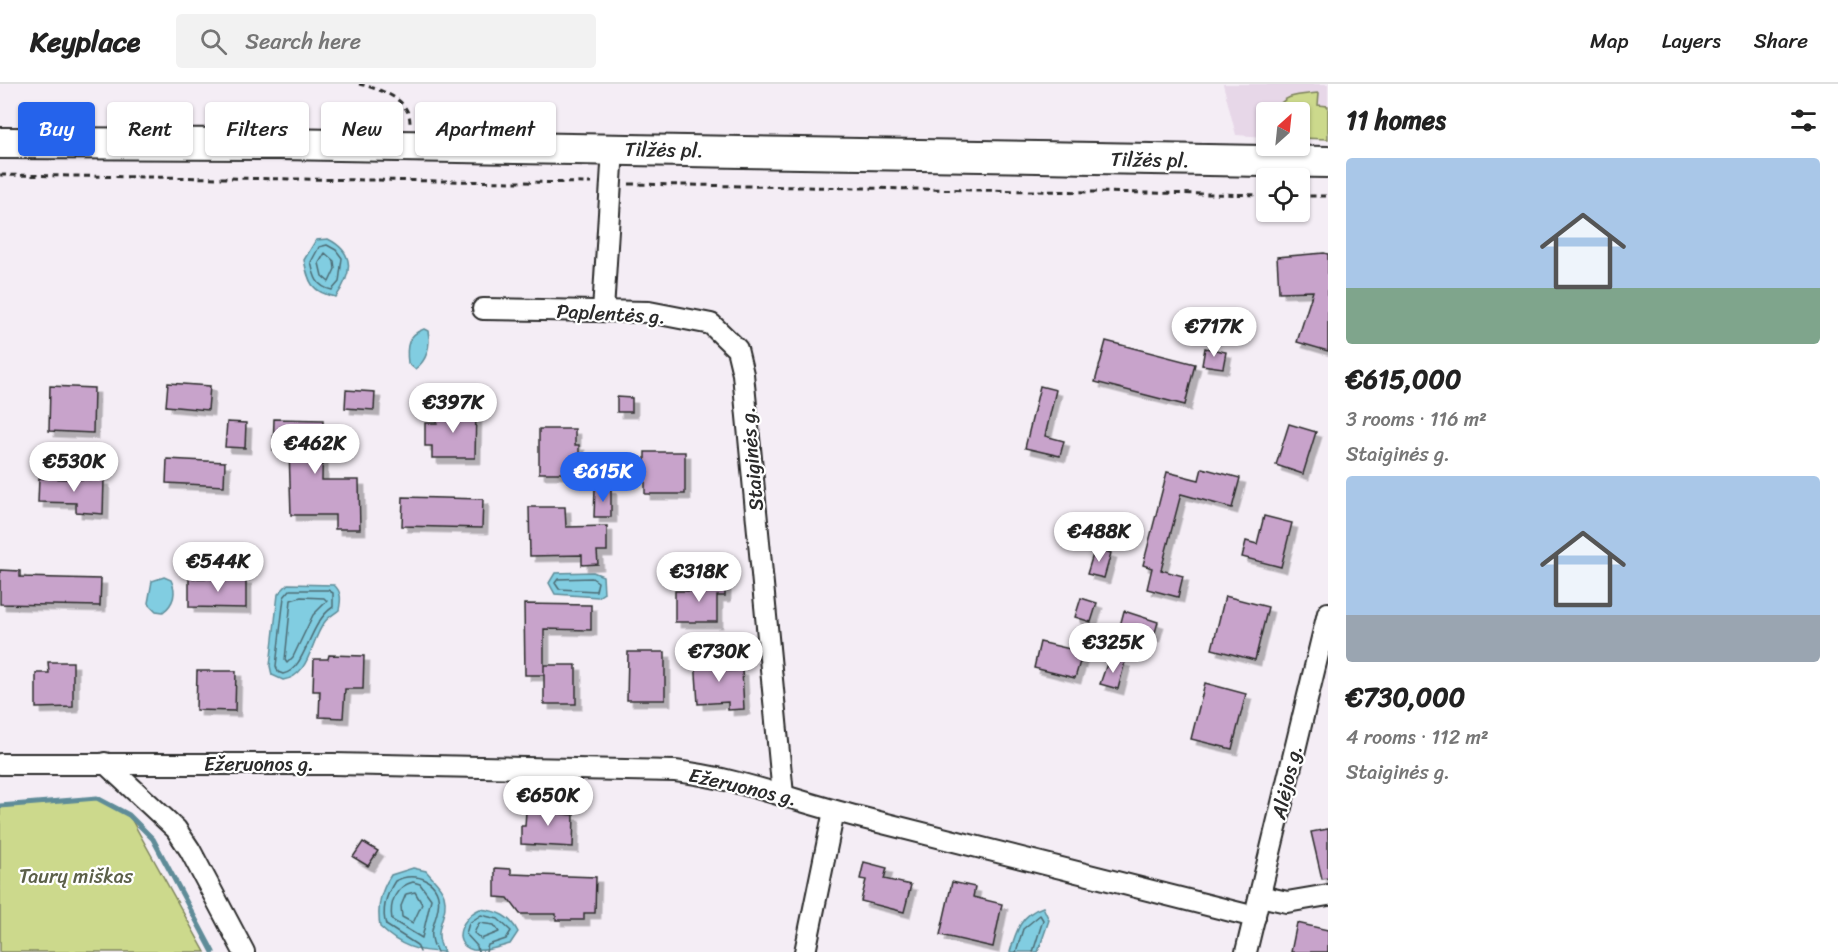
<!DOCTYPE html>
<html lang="en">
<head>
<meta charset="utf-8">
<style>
	:root { --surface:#fff; --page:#f2f2f2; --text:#222; --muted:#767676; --line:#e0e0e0; --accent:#2563eb }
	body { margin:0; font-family:Sriracha,sans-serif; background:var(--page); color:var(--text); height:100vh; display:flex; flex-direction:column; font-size:22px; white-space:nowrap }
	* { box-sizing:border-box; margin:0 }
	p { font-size:20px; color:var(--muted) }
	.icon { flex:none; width:33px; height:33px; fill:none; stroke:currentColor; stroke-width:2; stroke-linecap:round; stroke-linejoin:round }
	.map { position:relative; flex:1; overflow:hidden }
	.sheet { display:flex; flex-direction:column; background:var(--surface); width:510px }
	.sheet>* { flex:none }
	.banner { position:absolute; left:18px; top:18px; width:570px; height:54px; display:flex; gap:12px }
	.needle { width:39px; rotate:27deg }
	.fabs { position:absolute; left:1256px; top:18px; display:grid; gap:12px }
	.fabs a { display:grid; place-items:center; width:54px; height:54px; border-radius:6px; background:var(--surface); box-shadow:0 2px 4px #0004; font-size:30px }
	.price { position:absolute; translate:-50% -51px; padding:0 14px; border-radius:21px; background:#fff; color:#222; font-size:20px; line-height:39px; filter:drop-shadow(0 2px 3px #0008) }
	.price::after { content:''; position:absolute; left:50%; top:36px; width:18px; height:14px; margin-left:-9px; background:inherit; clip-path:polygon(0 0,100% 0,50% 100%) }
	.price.active { background:var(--accent); color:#fff }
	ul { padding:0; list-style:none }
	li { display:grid; align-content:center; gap:12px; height:318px; padding:0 18px }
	li span { display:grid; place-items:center; height:186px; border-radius:6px; color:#555 }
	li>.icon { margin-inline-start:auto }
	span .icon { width:108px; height:108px; fill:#fffc; stroke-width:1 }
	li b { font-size:26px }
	h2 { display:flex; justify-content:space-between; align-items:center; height:72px; padding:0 18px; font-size:26px }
	.chip { padding:0 21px; border-radius:6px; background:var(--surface); box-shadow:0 2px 4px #0004; font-size:21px; line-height:54px }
	.chip.active { background:var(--accent); color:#fff }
	header { display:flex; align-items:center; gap:36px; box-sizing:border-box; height:84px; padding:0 30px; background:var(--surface); border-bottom:2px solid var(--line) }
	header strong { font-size:28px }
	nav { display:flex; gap:33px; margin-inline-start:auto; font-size:21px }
	.search { width:420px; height:54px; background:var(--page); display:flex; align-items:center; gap:15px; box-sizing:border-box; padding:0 21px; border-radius:6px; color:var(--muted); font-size:22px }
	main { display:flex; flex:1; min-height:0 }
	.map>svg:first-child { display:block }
	.built { fill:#e7d7e8 }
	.green { fill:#ccd98c; stroke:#7c825c; stroke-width:1.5 }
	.water { fill:#81cde1; stroke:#5f8c98; stroke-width:1.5 }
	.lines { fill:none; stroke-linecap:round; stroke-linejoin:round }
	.shore { stroke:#4d6c74; stroke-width:1.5 }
	.stream { stroke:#5f8c98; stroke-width:5 }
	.building { fill:#c8a3cb; stroke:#2b2b2b; stroke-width:1.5; filter:url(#shadow) }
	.minor-casing { stroke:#2b2b2b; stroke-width:24 }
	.highway-casing { stroke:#2b2b2b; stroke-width:34 }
	.path { stroke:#2b2b2b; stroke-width:3; stroke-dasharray:6 4.5; stroke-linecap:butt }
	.minor { stroke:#fff; stroke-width:20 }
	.highway { stroke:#fff; stroke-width:30 }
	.labels { text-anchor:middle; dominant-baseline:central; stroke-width:4.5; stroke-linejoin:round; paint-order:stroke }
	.street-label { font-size:20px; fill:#2b2b2b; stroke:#fff }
	.park-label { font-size:20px; fill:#5b5f48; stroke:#fff }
</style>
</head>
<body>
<header>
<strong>Keyplace</strong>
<div class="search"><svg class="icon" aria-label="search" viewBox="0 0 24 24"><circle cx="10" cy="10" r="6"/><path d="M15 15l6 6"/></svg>Search here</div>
<nav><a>Map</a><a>Layers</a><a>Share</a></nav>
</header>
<main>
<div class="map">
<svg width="1328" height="868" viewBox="0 0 1328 868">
	<defs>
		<filter id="shadow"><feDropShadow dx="5.5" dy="5.5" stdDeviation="0" flood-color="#0004"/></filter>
	</defs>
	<rect width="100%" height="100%" fill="#f4edf5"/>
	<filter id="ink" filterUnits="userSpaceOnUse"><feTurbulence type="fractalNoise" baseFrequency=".0167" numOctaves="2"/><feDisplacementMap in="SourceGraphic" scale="12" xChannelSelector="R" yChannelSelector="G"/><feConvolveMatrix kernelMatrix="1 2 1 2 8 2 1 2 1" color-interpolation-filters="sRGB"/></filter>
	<g filter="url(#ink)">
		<!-- built -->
		<polygon class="built" points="1223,0 1328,0 1328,22 1318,22 1319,10 1277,22 1275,28 1266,28 1266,53 1236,51"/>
		<!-- green -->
		<g class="green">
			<path d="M1319,9L1318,21L1328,22V55L1299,54V28H1275C1283,9 1301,11 1319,9Z"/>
			<polygon points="97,714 129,731 205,868 0,868 0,722"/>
		</g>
		<!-- water -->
		<g class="water">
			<path d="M328,155C356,169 352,190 336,213C311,208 309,199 304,176L316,156Z"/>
			<path d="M424,245L428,247C431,261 427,277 415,285L408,279C406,263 407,251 424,245Z"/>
			<polygon points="593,488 603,492 604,509 598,513 555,510 549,499 555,489"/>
			<path d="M164,493L171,496C177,508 174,520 163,528L156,527L148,519L152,497Z"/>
			<path d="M288,500L334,501C342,508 341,516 339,526C333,531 328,533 324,539C310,558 310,592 283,596L272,591L270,582L278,510Z"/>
			<path d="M413,784L426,787C432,794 442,803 444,811C450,833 430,843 444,868C417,868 400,862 380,843C377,823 380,808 391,791Z"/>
			<path d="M1043,823L1049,836L1038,868H1010C1016,847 1021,830 1043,823Z"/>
			<path d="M480,825C498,827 510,832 518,848L510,860C499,863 485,868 473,866C448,859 464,831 480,825Z"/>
		</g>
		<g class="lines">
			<!-- shore -->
			<g class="shore">
				<path d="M327,161L336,166L342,174L339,198L332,206C316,203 314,192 311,178L319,163Z"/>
				<polygon points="325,169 334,177 335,185 329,198 322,192 319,179"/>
				<polygon points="592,494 598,498 596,507 559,505 555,499 558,495"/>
				<path d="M290,506H328L333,509V523C308,539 306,586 283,590L278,588L276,582L284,513Z"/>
				<polygon points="301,513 324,514 327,517 313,531 293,573 287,579 285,576 291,516"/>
				<path d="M413,798L420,800L431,815L422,854L392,836C389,818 396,802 413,798Z"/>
				<polygon points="415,808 422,820 413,839 402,833 401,822 406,810"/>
				<polygon points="479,839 494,841 499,848 481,855 474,849"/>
				<path d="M420,868L417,861L386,841C381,825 386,811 395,797C416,786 443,797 438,824C435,843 426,846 437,868"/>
				<polyline points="478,868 477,862 466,850 469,839 481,831 498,835 511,847 506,855 488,861 486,868"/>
				<polyline points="1016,868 1023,845 1040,831 1043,836 1033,868"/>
			</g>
			<!-- stream -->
			<polyline class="stream" points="0,722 97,714 129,731 153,755 213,868"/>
		</g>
		<!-- building -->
		<g class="building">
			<polygon points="1324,169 1328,170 1328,267 1297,258 1313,207 1279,208 1277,173"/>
			<polygon points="1106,257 1195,280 1185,321 1095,298"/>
			<polygon points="1205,264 1226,268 1223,284 1202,281"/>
			<polygon points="168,299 210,302 208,326 166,322"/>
			<polygon points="50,302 94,304 93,349 49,347"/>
			<polygon points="1040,302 1056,306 1045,352 1064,357 1060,372 1025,364"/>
			<polygon points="346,306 375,308 374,326 345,324"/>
			<polygon points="617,313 632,314 632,328 617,328"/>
			<polygon points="437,325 476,325 475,374 432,374 432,362 425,362 425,339 437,339"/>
			<polygon points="274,335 323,336 322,396 359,396 360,445 335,445 335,431 291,431 289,366 273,366"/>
			<polygon points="227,338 246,339 245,364 225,363"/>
			<polygon points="1289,340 1316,348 1303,390 1276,381"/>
			<polygon points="539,345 575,345 575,361 579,361 579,389 539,389"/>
			<rect x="645" y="368" width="40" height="42"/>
			<polygon points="167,375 225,378 224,402 166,399"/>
			<polygon points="1202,384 1240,394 1232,424 1181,410 1161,486 1183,492 1178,513 1147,505 1152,484 1143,481 1167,388 1199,396"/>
			<polygon points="39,394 104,396 103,430 76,428 76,419 38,418"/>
			<polygon points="595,404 611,404 611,433 594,433"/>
			<polygon points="403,413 483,415 482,444 402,442"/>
			<polygon points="529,423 565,423 566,443 607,442 607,467 597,467 598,480 582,481 582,471 530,472"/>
			<polygon points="1264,432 1292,439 1281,483 1242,473 1246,457 1257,460"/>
			<polygon points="1095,464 1111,469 1104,494 1087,490"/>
			<polygon points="0,486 20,487 20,493 101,495 100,522 0,520"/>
			<polygon points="189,494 246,495 246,524 189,523"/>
			<polygon points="700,496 725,497 725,512 717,512 717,538 675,538 675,507 700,507"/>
			<polygon points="1225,512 1268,523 1255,576 1212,565"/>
			<polygon points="1081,514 1097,519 1091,538 1075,533"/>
			<polygon points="524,520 591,521 591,546 544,545 544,589 544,581 576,581 576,620 544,620 544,591 525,591"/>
			<polygon points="1124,527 1158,538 1154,552 1120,542"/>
			<polygon points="1040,558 1083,568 1075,594 1034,584"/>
			<polygon points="628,568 665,568 665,616 627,616"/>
			<polygon points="329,571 364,572 363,605 345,605 343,634 319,633 320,607 313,607 314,575 328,575"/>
			<polygon points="728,572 729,587 742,586 744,625 728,626 728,618 698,620 695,574"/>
			<polygon points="1109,574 1125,578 1118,605 1100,600"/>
			<polygon points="48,578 73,578 73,623 36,624 36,589 49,589"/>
			<polygon points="197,587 236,587 235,627 196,626"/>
			<polygon points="1205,599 1246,610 1232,665 1191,655"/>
			<polygon points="532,720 561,722 561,730 574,731 573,763 521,760 521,742 525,742 526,727 532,727"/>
			<polygon points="1328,745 1328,794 1322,795 1311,748"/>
			<polygon points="363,758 378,767 368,782 353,773"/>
			<polygon points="864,778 887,784 884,795 911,801 904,828 861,817 866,796 860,795"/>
			<polygon points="495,784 511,785 511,790 596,793 595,829 584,829 584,836 556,836 556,830 520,830 508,814 495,813"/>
			<polygon points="952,798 975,803 973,813 1002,820 993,863 940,851"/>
			<polygon points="1297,839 1328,846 1328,868 1291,868"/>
		</g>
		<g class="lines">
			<defs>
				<g id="minor">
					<polyline points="483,225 649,228 711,240 737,265 743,290 783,711"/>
					<polyline points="603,227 613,65"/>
					<polyline points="105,679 176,745 190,766 244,868"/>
					<path d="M0,680H333L675,687C739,694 797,718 859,733C991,766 1123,799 1255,833"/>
					<polyline points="1260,812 1287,818 1328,811"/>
					<polyline points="805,868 834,727"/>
					<polyline points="1246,868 1328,529"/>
				</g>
				<polyline id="highway" points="0,59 279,60 1328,78"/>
			</defs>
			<!-- minor casing -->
			<use href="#minor" class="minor-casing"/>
			<!-- highway casing -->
			<use href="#highway" class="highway-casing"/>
			<!-- path -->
			<g class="path">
				<path d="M359,0C379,5 410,14 410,39"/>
				<polyline points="0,91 592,99"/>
				<polyline points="629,100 1266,111"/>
				<polyline points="1299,112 1328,112"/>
			</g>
			<!-- minor -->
			<use href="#minor" class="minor"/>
			<!-- highway -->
			<use href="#highway" class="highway"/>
		</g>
	</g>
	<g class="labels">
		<!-- street labels -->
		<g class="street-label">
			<text transform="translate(664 66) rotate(1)">Tilžės pl.</text>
			<text transform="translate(1150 76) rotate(1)">Tilžės pl.</text>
			<text transform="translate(611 230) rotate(3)">Paplentės g.</text>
			<text transform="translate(752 375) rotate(-95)">Staiginės g.</text>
			<text x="259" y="680">Ežeruonos g.</text>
			<text transform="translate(1287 698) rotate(-77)">Alėjos g.</text>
			<text transform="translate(743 703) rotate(13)">Ežeruonos g.</text>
		</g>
		<!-- park labels -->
		<g class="park-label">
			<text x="76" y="792">Taurų miškas</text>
		</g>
	</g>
</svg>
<div class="fabs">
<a><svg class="needle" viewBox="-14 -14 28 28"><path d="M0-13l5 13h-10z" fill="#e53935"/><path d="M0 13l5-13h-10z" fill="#767676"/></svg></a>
<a><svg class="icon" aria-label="locate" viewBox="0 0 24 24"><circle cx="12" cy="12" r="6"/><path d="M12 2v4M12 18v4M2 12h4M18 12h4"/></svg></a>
</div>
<b class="price" style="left:1214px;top:274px">€717K</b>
<b class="price" style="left:453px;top:350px">€397K</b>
<b class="price" style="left:315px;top:391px">€462K</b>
<b class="price" style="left:74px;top:409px">€530K</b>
<b class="price active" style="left:603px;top:419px">€615K</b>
<b class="price" style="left:1099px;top:479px">€488K</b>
<b class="price" style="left:218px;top:509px">€544K</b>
<b class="price" style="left:699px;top:519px">€318K</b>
<b class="price" style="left:1113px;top:590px">€325K</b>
<b class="price" style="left:719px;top:599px">€730K</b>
<b class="price" style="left:548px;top:743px">€650K</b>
<div class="banner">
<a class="chip active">Buy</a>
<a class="chip">Rent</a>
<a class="chip">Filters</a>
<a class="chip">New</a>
<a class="chip">Apartment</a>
</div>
</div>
<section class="sheet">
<h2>11 homes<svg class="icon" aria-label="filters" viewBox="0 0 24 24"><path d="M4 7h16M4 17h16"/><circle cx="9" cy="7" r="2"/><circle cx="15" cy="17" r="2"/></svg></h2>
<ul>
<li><span style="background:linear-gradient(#a9c7e8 70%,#7fa58c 0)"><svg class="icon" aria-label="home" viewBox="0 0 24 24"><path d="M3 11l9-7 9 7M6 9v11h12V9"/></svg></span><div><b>€615,000</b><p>3 rooms · 116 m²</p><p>Staiginės g.</p></div></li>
<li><span style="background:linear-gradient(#a9c7e8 75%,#9aa5b1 0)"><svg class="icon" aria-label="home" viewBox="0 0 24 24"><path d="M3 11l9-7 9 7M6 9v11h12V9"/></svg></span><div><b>€730,000</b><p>4 rooms · 112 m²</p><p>Staiginės g.</p></div></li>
</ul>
</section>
</main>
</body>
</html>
